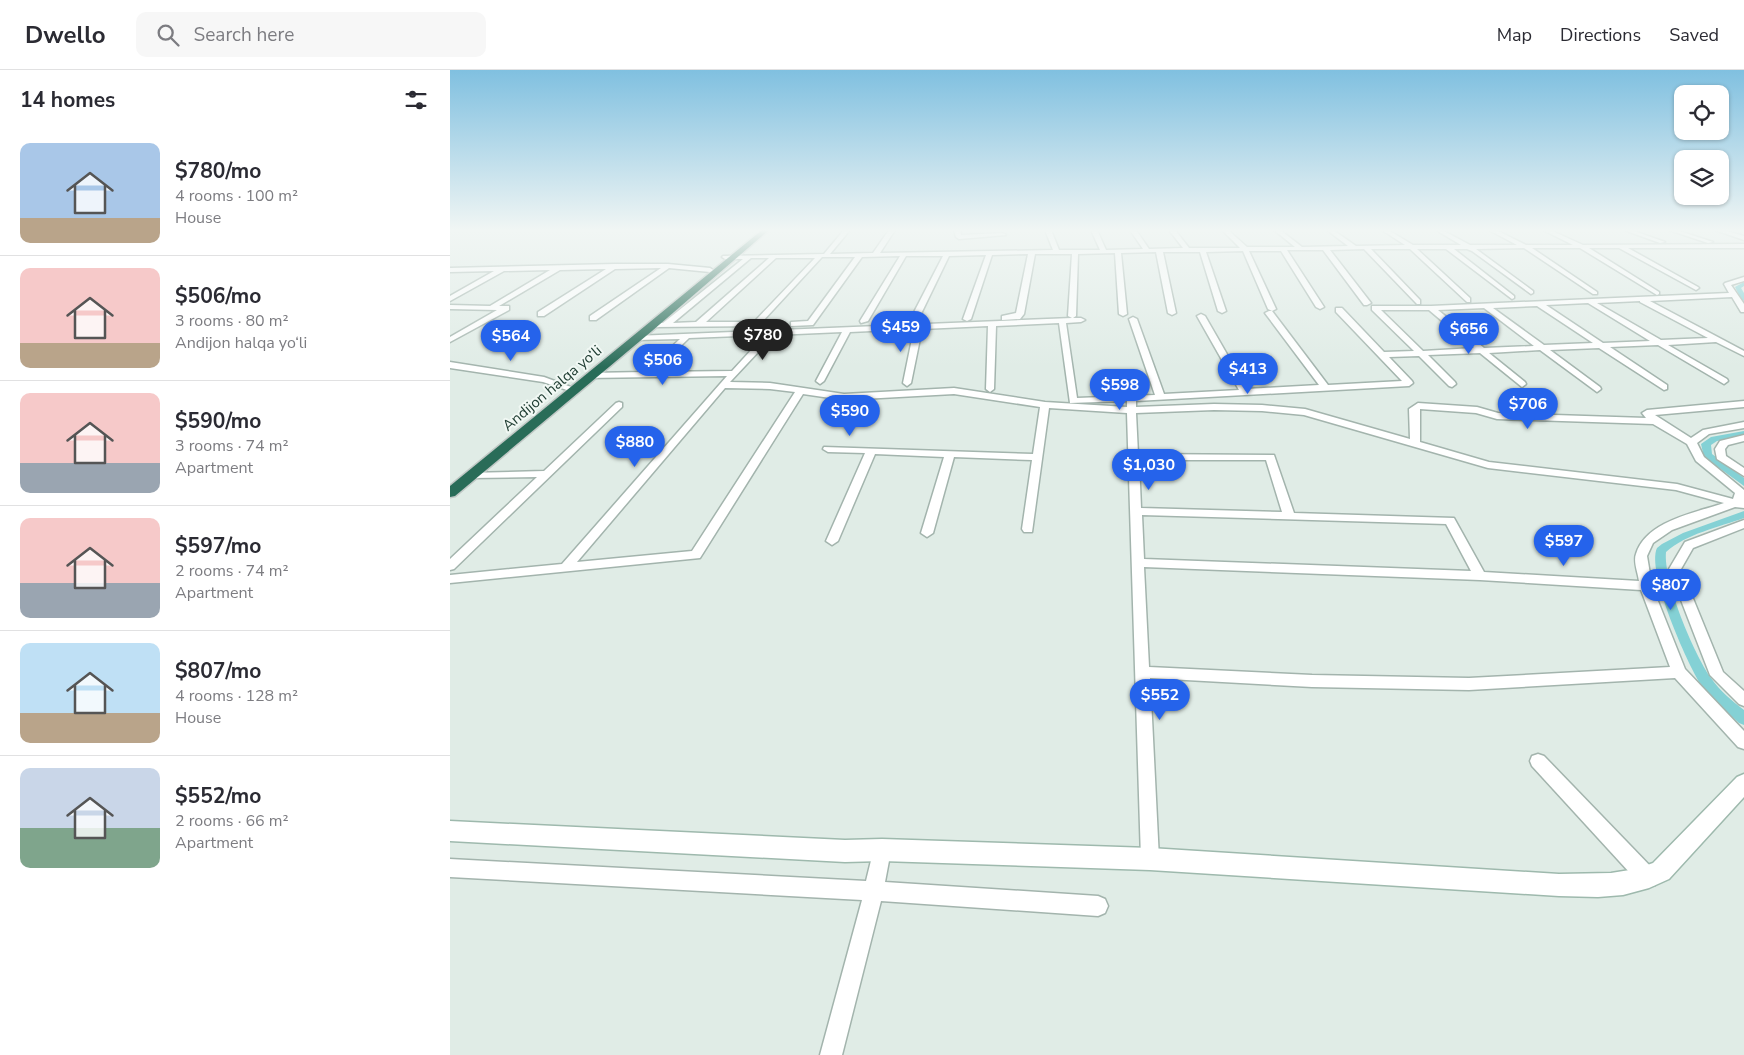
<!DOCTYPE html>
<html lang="en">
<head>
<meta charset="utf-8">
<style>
	:root { --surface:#fff; --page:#f7f7f7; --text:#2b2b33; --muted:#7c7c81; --line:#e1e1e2; --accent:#2563eb }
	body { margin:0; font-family:"Nunito Sans",sans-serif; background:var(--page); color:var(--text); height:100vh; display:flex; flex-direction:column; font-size:19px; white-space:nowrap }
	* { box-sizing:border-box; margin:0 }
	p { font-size:16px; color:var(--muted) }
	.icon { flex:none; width:28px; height:28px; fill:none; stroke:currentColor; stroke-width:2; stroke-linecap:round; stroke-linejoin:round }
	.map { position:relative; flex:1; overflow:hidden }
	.side { display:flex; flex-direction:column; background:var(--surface); width:450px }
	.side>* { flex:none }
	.tools { position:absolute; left:1224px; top:15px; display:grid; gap:10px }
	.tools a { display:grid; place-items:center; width:55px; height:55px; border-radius:10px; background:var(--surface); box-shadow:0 1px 4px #0004; font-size:25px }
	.price { position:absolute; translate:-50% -42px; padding:0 11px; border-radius:18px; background:var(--accent); color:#fff; font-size:16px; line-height:32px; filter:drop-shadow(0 1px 2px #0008) }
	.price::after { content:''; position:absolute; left:50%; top:30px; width:15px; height:11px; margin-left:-8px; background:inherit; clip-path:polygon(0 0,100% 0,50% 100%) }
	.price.selected { background:#222; color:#fff }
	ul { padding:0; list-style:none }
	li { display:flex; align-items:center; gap:15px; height:125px; padding:0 20px }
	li+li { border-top:1px solid var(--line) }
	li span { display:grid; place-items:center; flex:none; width:140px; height:100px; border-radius:10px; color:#555 }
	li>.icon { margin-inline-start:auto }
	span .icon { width:60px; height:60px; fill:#fffc; stroke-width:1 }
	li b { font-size:21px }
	h2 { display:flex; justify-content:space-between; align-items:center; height:60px; padding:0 20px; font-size:21px }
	header { display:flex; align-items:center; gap:30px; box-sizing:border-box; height:70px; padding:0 25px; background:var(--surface); border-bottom:1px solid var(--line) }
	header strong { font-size:24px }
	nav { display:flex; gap:28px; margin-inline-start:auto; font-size:18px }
	.search { width:350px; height:45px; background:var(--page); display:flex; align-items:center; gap:12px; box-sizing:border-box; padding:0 18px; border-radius:10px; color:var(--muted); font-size:19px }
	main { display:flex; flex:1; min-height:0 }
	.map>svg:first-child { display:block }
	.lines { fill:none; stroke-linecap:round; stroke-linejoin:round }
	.canal { fill:#84d1d5; fill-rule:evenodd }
	.street-casing { stroke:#a3b4ad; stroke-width:3 }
	.secondary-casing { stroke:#9eb9ad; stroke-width:3 }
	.highway-casing { stroke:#c1c9c6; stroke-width:3 }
	.street { fill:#fff; fill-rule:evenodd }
	.secondary { fill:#fff; fill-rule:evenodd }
	.highway { fill:#296c58; fill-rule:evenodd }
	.labels { text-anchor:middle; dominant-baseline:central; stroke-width:4; stroke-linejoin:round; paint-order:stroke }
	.far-street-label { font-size:15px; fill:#203e33; stroke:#f1f8f4 }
</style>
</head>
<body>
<header>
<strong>Dwello</strong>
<div class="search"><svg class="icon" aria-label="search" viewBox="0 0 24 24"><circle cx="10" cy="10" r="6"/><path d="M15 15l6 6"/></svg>Search here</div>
<nav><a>Map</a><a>Directions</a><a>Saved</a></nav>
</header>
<main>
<section class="side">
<h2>14 homes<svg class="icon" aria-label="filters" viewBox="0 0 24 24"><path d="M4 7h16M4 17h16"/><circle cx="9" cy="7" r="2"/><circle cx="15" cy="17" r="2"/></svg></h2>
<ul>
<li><span style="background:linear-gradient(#a9c7e8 75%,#b9a48a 0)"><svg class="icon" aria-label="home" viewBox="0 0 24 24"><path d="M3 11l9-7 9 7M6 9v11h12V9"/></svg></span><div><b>$780/mo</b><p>4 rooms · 100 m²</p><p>House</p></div></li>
<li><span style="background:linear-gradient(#f6c9c9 75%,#b9a48a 0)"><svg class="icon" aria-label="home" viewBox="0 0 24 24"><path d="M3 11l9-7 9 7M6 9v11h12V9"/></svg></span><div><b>$506/mo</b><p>3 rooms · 80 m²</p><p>Andijon halqa yo‘li</p></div></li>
<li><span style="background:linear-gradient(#f6c9c9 70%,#9aa5b1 0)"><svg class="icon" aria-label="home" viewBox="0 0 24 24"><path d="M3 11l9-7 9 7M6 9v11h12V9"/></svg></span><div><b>$590/mo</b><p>3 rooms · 74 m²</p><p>Apartment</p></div></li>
<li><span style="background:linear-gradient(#f6c9c9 65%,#9aa5b1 0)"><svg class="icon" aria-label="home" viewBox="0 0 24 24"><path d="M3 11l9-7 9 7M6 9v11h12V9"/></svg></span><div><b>$597/mo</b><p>2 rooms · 74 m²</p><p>Apartment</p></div></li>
<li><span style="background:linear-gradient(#bfe0f5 70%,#b9a48a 0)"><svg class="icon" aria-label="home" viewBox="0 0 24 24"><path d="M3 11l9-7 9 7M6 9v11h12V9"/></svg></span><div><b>$807/mo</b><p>4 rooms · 128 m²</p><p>House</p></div></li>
<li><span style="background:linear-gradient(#c9d6e8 60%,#7fa58c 0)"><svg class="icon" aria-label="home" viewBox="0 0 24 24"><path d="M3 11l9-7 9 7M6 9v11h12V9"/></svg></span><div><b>$552/mo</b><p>2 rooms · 66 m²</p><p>Apartment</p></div></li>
</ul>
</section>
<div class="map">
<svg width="1294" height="985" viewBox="0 0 1294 985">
	<rect width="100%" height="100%" fill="#e0ece6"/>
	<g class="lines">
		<!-- canal -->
		<g class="canal">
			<polygon points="1294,212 1294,216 1291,218 1294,223 1294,231 1291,229 1285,217"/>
			<polygon points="1294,361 1294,367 1267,371 1261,375 1262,384 1294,408 1294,416 1254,387 1251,374 1261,367"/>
			<path d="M1294,441V448C1269,457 1236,464 1216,482C1213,511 1244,584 1261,608C1270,621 1282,631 1294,640V655L1289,653C1276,641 1261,630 1251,615C1237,593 1196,501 1207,478L1212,474L1233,463Z"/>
		</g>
		<defs>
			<g id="street">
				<path d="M394,160H400L380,184L423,183L439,160H445L430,183L603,180L595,160H601L609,180H650L641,160H647L656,180L693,179L680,160H686L699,179L733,178L719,160H725L739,178H790L772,160H778L797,177H845L824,160H830L852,177L898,176L877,160H883L906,176L955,175L932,160H938L963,175H1011L986,160H992L1020,175H1067L1039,160H1046L1076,175H1123L1093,160H1100L1133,175L1294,174V178H1178L1248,217L1249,218L1246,220L1169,178H1139L1209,222V224L1207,225L1130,178H1082L1147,222V224H1143L1074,178L1026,179L1083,221V223L1081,224L1022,181L1017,179H1004L1064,226V228L1062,229L996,179H967L1020,228V232H1017L960,179H921L970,230V234H967L914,179L880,180L921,233L917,235H914L873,180H837L874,237L870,239L866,237L831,181H799L826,239L822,241L818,239L793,181L756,182L776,241L772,243L768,241L750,182H713L726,243L722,245L718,243L706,182L671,183L677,244L673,246L669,244L665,183L628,184L626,246L623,248H631L635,250L631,252L616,253L627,328L705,325L679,249L683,247L687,249L714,324L789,320L747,246L751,244L755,246L797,319L869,315L815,243L819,241H822L878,315L952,311L886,242V238H892L934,282L964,281L922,240V236H981L1279,223L1274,214L1275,213L1294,207V211L1281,215L1294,234V242H1291L1282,227L1200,231L1294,281V286L1266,272L1218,275L1277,309L1278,311L1274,314L1208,275L1160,277L1217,315V319L1214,320L1149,278L1100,280L1150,317L1151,319L1147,322L1090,280L1039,283L1075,312L1076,314L1072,317L1030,283L978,285L1005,312L1006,314L1002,317L999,316L969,286L939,287L962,311L963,313L959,316L686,331V337L764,334L812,335L855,339L960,369L959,339L968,333L1027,337L1048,343L1196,348L1192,343L1197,340L1294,331V337L1205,345L1241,368L1253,360L1294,352V358L1259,364L1247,373L1254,387L1294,420V438L1285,437L1222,460L1203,473L1197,486L1202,516L1235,599L1294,661V679L1288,677L1225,608L1019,620L862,617L700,608L709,789L707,795L700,798L693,795L691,789L677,343L599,338L582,462H574L572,459L582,390L504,387L483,463L477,467L471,463L494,387L425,384L388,471L382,475L376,471L415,383L378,382L373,379L374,377L583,384L590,337L504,324L394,330L353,324L250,488L0,513V505L112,494L277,306L137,308V304L140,303L194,302L230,269L187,270H184V266L622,248L618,246L622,184H585L574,244L570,249L552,250V246L566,243L578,184L542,185L521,249L517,251L513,249L536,185L499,186L468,250L464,252L460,250L493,186H456L418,251L411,253L410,251L450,186L412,187L363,255L341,256V252L358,251L405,187H372L312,252H322V256L204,257L200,255L204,253H213L293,189H275L272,187L273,186L374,184ZM301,188H319L246,252L223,253ZM326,188H365L304,252H256ZM1190,231V232L1258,268L1211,270L1147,233ZM1138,233L1200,271L1153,273L1096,235ZM1087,236L1143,273L1094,275L1043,238ZM1034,238L1084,276L1034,278L988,240ZM931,240H979L1024,278L973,281ZM609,253L620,333L677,331V337L595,332L504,318L394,324L320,313L280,312L324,265L392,262L366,311L370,314L374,311L400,262L464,259L453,313L457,316L461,313L472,259L538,256L536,319L540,322L544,319L546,256ZM315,265L282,301L204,302L239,268ZM275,318L320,319L345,322L242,481L127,492ZM970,339L1026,343L1047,349L1203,354L1237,374L1246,391L1285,423L1283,429L1227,414L1039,392L970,372ZM764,340L812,341L854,345L1038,398L1226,420L1274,433C1245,443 1196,451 1186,484C1183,491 1188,503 1189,511L1034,502L1004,448L844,443L824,385L688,384L686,343ZM689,390H816L832,442L691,438ZM692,445L996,454L1021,501L694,489ZM694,497L1030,510L1191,520L1220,597L1019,608L862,605L699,597Z"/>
				<polygon points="504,160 510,160 511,165 553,163 556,165 509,169 506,167"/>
				<polygon points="1174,160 1181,160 1215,172 1210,173"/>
				<polygon points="1219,160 1226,160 1263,172 1258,173"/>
				<polygon points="1265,160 1273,160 1294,166 1294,170"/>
				<polygon points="165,194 218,194 260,198 263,200 260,202 219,198 146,250 140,250 140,246 211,198 165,199 94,246 88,246 88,242 156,199 110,200 49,236 59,236 59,240 0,272 0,267 47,240 0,239 0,235 40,236 100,200 54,201 0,231 0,226 44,201 0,202 0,198"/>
				<polygon points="0,292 94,307 121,317 117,320 93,312 0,298"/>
				<polygon points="169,332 172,333 172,337 4,499 0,500 0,489 87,407 22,408 18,407 17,405 18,403 94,401 166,333"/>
				<polygon points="1294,365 1294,371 1278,375 1275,379 1276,386 1294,398 1294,406 1267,389 1265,379 1270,371"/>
				<polygon points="1294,450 1294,458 1243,478 1231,499 1273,602 1294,621 1294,636 1289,634 1260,605 1219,499 1235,472"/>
				<polygon points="1088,684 1094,686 1205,801 1207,808 1205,815 1198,817 1191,815 1082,696 1080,691 1082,686"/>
				<polygon points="432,771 439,774 441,780 435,812 648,826 655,829 658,836 655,843 648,846 431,831 392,985 370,985 412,830 0,807 0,789 416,811 425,774"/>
			</g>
			<polygon id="secondary" points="1294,704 1294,727 1219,809 1199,818 1173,825 1148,827 1109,826 700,800 432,791 395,792 0,771 0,751 395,770 432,769 700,778 1109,804 1161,803 1186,799 1203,793 1287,707"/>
			<polygon id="highway" points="312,160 319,160 202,261 5,426 0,427 0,416"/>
		</defs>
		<!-- street casing -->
		<use href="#street" class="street-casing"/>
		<!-- secondary casing -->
		<use href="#secondary" class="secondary-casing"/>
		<!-- highway casing -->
		<use href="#highway" class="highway-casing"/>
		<!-- street -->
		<use href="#street" class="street"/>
		<!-- secondary -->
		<use href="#secondary" class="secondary"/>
		<!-- highway -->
		<use href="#highway" class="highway"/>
	</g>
	<!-- sky -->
	<linearGradient id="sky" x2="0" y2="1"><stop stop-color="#80c0e0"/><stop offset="0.54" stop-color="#f1f6f4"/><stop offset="1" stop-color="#f1f6f4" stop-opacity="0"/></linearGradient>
	<rect width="1294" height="297" fill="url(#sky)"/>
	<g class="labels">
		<!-- far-street labels -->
		<g class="far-street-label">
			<text transform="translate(102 318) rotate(-40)">Andijon halqa yo‘li</text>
		</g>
	</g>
</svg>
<div class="tools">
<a><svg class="icon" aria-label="locate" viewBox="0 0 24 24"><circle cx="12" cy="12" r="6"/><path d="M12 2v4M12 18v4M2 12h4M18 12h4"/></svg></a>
<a><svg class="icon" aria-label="layers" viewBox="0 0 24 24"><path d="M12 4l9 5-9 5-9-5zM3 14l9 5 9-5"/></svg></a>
</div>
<b class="price" style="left:451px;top:283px">$459</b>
<b class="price" style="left:1019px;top:285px">$656</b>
<b class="price selected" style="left:313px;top:291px">$780</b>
<b class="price" style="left:61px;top:292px">$564</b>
<b class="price" style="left:213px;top:316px">$506</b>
<b class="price" style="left:798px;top:325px">$413</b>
<b class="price" style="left:670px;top:341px">$598</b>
<b class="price" style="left:1078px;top:360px">$706</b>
<b class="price" style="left:400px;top:367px">$590</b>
<b class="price" style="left:185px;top:398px">$880</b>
<b class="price" style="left:699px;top:421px">$1,030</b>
<b class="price" style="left:1114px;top:497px">$597</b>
<b class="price" style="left:1221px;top:541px">$807</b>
<b class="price" style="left:710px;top:651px">$552</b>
</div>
</main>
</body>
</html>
